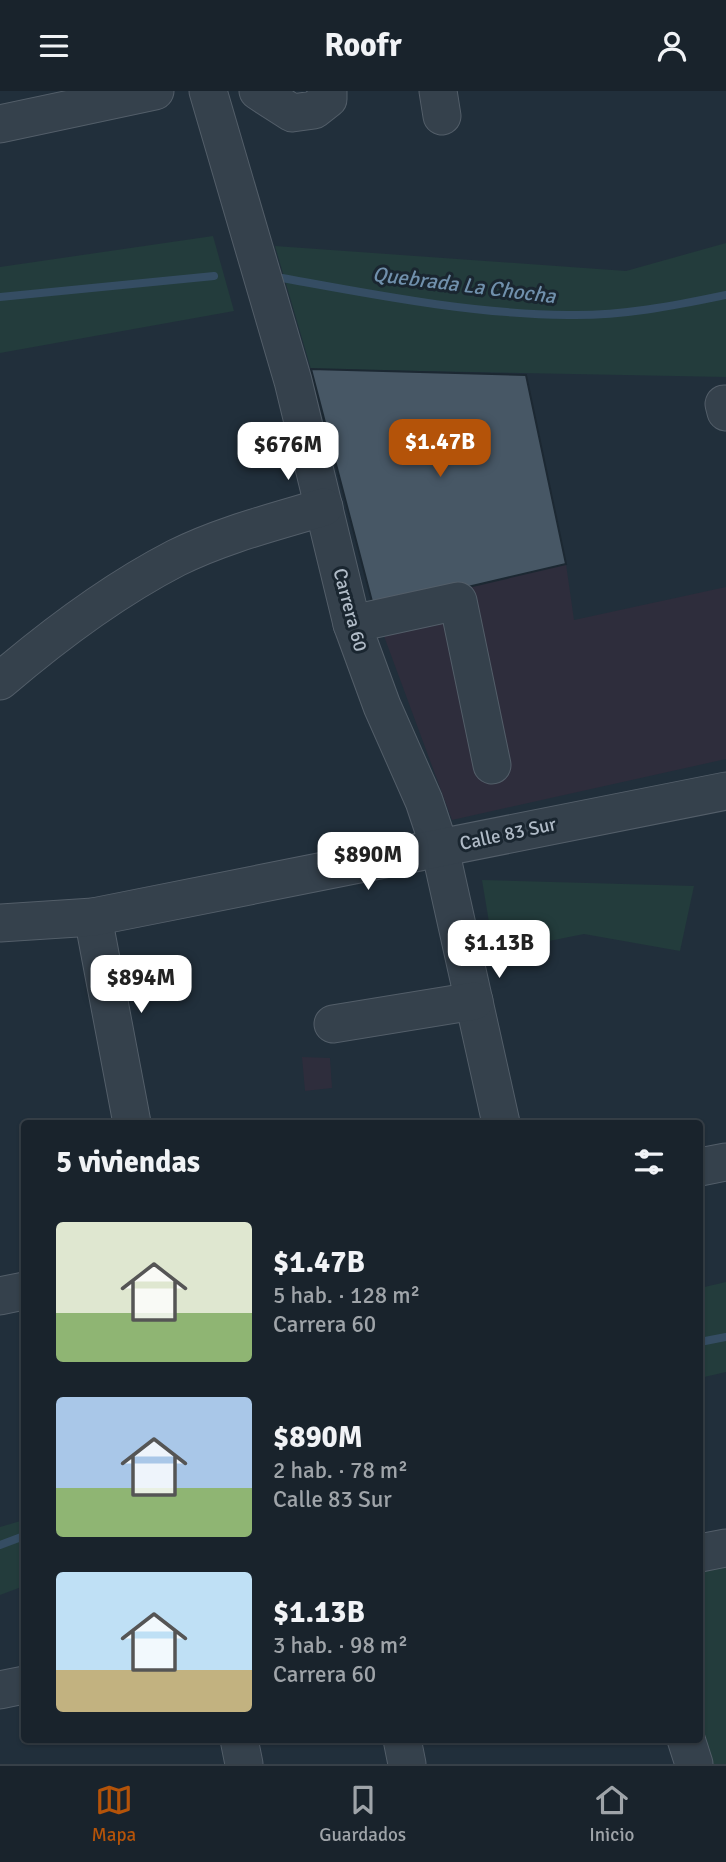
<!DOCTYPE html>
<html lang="es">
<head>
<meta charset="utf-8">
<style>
	:root { --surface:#19232c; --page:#262f38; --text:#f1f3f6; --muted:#9fa4a9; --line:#374048; --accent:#b45309 }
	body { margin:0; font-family:Signika,sans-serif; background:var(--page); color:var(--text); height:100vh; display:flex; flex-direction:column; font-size:26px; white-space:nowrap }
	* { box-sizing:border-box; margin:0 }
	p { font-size:23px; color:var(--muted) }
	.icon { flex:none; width:38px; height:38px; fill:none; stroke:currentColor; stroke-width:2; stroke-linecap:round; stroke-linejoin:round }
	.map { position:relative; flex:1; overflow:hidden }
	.drawer { position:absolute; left:21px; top:1029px; width:682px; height:623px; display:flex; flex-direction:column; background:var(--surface); border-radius:7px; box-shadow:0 2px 5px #0004,0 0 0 2px var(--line) }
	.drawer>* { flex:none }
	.price { position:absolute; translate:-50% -60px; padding:0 16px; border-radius:14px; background:#fff; color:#222; font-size:23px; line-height:46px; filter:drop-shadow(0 2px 4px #0008) }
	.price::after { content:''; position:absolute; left:50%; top:42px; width:21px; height:16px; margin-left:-10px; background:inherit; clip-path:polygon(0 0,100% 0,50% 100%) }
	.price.selected { background:var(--accent); color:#fff }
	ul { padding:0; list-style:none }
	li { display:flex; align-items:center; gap:21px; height:175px; padding:0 35px }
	li span { display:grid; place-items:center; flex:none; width:196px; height:140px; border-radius:7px; color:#555 }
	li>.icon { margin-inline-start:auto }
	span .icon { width:84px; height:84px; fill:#fffc; stroke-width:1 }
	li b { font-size:30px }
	h2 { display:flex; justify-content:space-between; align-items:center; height:84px; padding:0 35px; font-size:30px }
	header { display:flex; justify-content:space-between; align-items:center; height:91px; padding:0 35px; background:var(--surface); font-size:32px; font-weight:700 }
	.dock { display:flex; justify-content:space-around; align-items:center; height:98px; border-top:2px solid var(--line); background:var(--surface); font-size:19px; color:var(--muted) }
	.dock a { display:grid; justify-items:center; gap:4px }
	.dock .selected { color:var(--accent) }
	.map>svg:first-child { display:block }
	.medical { fill:#2e2d3c }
	.green { fill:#233c3c }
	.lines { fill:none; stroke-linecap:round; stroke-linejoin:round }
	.stream { stroke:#354d63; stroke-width:8 }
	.building { fill:#475765; stroke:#1c2832; stroke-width:2 }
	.minor-casing { stroke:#535e69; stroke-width:39 }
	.minor { stroke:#35414c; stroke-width:37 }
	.labels { text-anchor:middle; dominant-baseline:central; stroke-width:6; stroke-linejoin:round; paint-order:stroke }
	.street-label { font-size:19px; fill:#b0bbc7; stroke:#1a2630 }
	.water-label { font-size:21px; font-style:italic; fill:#7090ac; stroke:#1a2630 }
</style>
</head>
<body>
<header><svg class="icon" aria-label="menu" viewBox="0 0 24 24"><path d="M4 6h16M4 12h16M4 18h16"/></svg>Roofr<svg class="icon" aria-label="person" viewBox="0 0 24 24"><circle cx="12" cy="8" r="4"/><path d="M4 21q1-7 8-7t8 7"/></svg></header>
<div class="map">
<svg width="726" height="1673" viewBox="0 0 726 1673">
	<rect width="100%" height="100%" fill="#212f3b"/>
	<!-- medical -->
	<g class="medical">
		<polygon points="566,473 574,529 726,496 726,668 452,729 374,518"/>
		<polygon points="302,966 330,967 332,997 305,1000"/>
	</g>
	<!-- green -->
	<g class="green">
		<polygon points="213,145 234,220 0,262 0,176"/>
		<polygon points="726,152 726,286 311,278 275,155 626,180"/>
		<polygon points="482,789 694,795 680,860 584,843 494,861"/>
		<polygon points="726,1191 726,1281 700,1287 700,1197"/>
		<polygon points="24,1429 24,1495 0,1504 0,1436"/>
		<polygon points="726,1457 726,1673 694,1673 700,1648 700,1462"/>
	</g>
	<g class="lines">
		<!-- stream -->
		<g class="stream">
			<path d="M282,187C376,204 472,223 568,224C621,225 674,215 726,204"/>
			<polyline points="0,206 214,185"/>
			<polyline points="700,1251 726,1246"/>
			<polyline points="0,1454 24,1445"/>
		</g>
	</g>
	<!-- building -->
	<polygon class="building" points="311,278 526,284 566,473 374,518"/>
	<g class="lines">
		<defs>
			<g id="minor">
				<polyline points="208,0 293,290 352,533 382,615 424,710 440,758 501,1032"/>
				<polyline points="258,0 292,22 314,19 328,8 328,0"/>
				<polyline points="438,0 442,25"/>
				<polyline points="0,33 155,0"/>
				<polyline points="724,313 726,321"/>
				<polyline points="352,533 458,510 492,674"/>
				<path d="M0,590C55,543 112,500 176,467C222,444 274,431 324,416"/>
				<polyline points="93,826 132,1032"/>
				<polyline points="0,832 93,826 726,700"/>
				<polyline points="333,933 474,910"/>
				<polyline points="700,1076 726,1071"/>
				<polyline points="0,1205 24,1200"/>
				<polyline points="700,1462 726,1457"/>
				<polyline points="0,1599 24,1594"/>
				<polyline points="239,1648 244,1673"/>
				<polyline points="402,1648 407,1673"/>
				<polyline points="686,1648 694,1673"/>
			</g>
		</defs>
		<!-- minor casing -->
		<use href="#minor" class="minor-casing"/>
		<!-- minor -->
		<use href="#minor" class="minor"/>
	</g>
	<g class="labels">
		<!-- street labels -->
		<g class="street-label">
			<text transform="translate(350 519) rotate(75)">Carrera 60</text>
			<text transform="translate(508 743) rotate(-12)">Calle 83 Sur</text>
		</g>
		<!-- water labels -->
		<g class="water-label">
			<text transform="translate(464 194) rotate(7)">Quebrada La Chocha</text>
		</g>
	</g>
</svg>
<b class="price selected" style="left:440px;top:388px">$1.47B</b>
<b class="price" style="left:288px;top:391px">$676M</b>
<b class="price" style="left:368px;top:801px">$890M</b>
<b class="price" style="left:499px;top:889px">$1.13B</b>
<b class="price" style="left:141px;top:924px">$894M</b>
<section class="drawer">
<h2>5 viviendas<svg class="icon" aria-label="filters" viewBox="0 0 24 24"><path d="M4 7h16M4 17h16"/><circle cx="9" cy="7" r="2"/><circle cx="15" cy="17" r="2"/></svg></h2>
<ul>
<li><span style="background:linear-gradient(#dfe7d0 65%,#8fb573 0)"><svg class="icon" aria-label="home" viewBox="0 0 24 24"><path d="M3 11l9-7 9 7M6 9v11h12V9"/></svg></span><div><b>$1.47B</b><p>5 hab. · 128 m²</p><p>Carrera 60</p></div></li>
<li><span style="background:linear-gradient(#a9c7e8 65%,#8fb573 0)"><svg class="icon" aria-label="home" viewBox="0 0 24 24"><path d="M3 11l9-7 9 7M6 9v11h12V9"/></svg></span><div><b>$890M</b><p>2 hab. · 78 m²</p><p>Calle 83 Sur</p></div></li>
<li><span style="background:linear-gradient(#bfe0f5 70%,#c2b280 0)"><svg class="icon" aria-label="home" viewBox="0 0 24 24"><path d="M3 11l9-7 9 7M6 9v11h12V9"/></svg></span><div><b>$1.13B</b><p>3 hab. · 98 m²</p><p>Carrera 60</p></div></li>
</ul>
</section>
</div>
<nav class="dock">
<a class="selected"><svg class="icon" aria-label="map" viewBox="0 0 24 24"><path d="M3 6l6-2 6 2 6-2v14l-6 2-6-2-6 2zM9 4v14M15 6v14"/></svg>Mapa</a>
<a><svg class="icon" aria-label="saved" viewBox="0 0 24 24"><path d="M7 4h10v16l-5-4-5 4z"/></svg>Guardados</a>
<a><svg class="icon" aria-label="home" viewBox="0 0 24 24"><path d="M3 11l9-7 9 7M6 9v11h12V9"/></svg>Inicio</a>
</nav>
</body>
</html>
